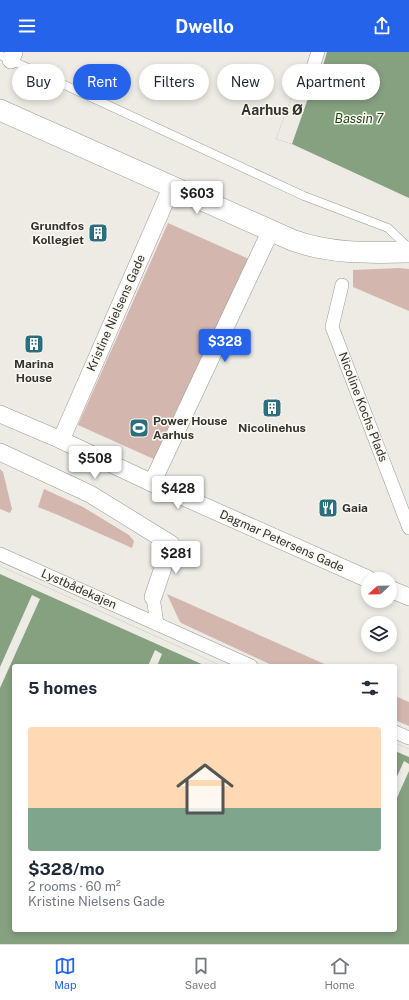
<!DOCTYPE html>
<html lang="en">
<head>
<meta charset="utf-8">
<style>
	:root { --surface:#fff; --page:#f6f6f7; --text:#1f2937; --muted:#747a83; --line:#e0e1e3; --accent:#2563eb }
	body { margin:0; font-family:"Public Sans",sans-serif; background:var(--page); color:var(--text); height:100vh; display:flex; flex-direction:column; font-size:15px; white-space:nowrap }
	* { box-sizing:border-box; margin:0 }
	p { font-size:13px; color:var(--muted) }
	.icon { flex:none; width:22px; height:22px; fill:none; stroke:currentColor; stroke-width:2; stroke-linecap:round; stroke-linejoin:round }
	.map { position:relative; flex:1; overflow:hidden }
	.sheet { position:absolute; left:12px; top:612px; width:385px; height:268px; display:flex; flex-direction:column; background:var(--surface); border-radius:4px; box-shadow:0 2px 6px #0003 }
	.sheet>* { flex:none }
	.guide { position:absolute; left:12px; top:12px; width:385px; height:36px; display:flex; gap:8px }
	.needle { width:26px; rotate:248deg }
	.tools { position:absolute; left:361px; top:520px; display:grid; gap:8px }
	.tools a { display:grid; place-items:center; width:36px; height:36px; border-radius:50%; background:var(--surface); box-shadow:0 2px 6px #0003; font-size:20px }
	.price { position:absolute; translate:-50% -34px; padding:0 9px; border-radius:4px; background:#fff; color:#222; font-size:13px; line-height:26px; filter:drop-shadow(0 1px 2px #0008) }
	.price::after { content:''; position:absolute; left:50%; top:24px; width:12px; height:9px; margin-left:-6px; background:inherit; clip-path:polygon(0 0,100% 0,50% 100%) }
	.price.selected { background:var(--accent); color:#fff }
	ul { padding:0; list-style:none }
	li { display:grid; align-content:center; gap:8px; height:212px; padding:0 16px }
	li span { display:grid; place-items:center; height:124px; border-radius:4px; color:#555 }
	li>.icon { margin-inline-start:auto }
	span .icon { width:72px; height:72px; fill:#fffc; stroke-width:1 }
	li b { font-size:17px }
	h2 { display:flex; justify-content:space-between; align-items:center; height:48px; padding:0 16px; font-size:17px }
	.tag { padding:0 14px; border-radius:18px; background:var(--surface); box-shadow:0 2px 6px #0003; font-size:14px; line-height:36px }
	.tag.selected { background:var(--accent); color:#fff }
	header { display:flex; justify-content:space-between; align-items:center; height:52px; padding:0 16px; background:var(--accent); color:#fff; font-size:18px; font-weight:700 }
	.menu { display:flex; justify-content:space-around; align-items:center; height:56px; border-top:1px solid var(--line); background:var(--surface); font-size:11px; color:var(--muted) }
	.menu a { display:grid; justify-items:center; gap:2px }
	.menu .selected { color:var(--accent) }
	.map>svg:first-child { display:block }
	.green { fill:#d3b7ae }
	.water { fill:#86a180 }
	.pier { fill:#edebe4 }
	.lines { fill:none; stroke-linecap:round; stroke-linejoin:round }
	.service-casing { stroke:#9a9892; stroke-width:9 }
	.pedestrian-casing { stroke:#9a9892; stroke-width:14 }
	.minor-casing { stroke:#9a9892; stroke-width:18 }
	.tertiary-casing { stroke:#9a9892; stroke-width:22 }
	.service { stroke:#fff; stroke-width:8 }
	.pedestrian { stroke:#fff; stroke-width:13 }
	.minor { stroke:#fff; stroke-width:17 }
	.tertiary { stroke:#fff; stroke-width:21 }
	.labels { text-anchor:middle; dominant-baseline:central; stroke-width:3; stroke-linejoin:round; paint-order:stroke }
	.poi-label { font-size:12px; font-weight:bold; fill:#343330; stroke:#fbf8f1 }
	.street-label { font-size:12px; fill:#343330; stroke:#fbf8f1 }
	.water-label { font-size:13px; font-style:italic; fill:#214719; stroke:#fbf8f1 }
	.quarter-label { font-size:14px; font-weight:bold; fill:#343330; stroke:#fbf8f1 }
</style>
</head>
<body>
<header><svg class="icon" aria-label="menu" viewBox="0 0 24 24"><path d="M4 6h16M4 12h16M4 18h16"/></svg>Dwello<svg class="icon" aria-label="share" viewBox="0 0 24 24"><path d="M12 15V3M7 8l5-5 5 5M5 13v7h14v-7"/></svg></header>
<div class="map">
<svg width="409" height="892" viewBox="0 0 409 892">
	<rect width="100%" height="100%" fill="#edebe4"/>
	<!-- green -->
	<g class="green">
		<polygon points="168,171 249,207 158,409 78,373"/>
		<polygon points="399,216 409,217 409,259 353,235 353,218"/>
		<polygon points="0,417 3,420 12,457 10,461 0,457"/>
		<polygon points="44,437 83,455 129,483 134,489 132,496 58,463 38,455"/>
		<polygon points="167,542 329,614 274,614 181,571 179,568"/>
		<polygon points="395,644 409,650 409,674 395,668"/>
	</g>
	<!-- water -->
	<g class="water">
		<polygon points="327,0 409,0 409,146 292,92 276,87 298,27 317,34"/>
		<polygon points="0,514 222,614 14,614 14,878 395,878 395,691 409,697 409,892 0,892"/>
	</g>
	<!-- pier -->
	<g class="pier">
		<polygon points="298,27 313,32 292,92 276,87"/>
		<polygon points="0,514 153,583 222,614 206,614 0,522"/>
		<polygon points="32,543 40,547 0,636 0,615"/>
		<polygon points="155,598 162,602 157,614 148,614"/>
		<polygon points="395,691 409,697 409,705 395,699"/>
		<polygon points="404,709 409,712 409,719 395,750 395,729"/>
	</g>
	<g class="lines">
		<defs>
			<polyline id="service" points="0,3 304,144 388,176 409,196"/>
			<g id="pedestrian">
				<polyline points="311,21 318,0"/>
				<polyline points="342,233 332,275 409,476"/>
				<polyline points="0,502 157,572"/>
				<polyline points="153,545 157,572 251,614"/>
				<polyline points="395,680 409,686"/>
			</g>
			<g id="minor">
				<polyline points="11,8 14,0"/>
				<polyline points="0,362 61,388 152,431 368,527"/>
				<polyline points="61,388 172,134"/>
				<polyline points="0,400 90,442 171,492 153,545"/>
				<polyline points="152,431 271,178"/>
				<polyline points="390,537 409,545"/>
			</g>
			<path id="tertiary" d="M0,58L292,188C330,202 369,201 409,200"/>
		</defs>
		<!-- service casing -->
		<use href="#service" class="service-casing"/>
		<!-- pedestrian casing -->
		<use href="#pedestrian" class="pedestrian-casing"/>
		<!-- minor casing -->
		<use href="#minor" class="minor-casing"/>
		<!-- tertiary casing -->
		<use href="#tertiary" class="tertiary-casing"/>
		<!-- service -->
		<use href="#service" class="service"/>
		<!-- pedestrian -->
		<use href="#pedestrian" class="pedestrian"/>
		<!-- minor -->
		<use href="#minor" class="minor"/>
		<!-- tertiary -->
		<use href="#tertiary" class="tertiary"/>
	</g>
	<!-- icons -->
	<defs>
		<symbol id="building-square" viewBox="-11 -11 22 22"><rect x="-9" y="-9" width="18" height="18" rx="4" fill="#2b6f7f" stroke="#fbf8f1"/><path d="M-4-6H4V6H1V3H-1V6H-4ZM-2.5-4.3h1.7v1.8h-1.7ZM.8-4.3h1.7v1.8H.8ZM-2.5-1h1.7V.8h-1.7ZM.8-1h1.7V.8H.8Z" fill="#fff"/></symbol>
		<symbol id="stadium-square" viewBox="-11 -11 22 22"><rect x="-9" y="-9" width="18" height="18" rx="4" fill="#2b6f7f" stroke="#fbf8f1"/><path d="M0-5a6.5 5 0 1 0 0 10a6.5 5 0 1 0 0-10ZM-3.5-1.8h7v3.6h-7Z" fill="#fff"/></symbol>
		<symbol id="restaurant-square" viewBox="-11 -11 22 22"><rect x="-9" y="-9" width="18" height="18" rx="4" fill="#2b6f7f" stroke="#fbf8f1"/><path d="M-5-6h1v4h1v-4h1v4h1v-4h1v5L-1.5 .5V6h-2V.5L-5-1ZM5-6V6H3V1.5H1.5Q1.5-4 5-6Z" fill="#fff"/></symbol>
	</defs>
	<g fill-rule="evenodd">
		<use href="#building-square" x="87" y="170" width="22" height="22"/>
		<use href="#building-square" x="23" y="281" width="22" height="22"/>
		<use href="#building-square" x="261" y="345" width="22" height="22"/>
		<use href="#stadium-square" x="128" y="365" width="22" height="22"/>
		<use href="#restaurant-square" x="317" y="445" width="22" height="22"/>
	</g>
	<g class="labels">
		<!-- poi labels -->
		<g class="poi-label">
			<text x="84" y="174" text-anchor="end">Grundfos<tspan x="84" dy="14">Kollegiet</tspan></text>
			<text x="34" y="312">Marina<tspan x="34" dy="14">House</tspan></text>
			<text x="153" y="369" text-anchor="start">Power House<tspan x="153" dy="14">Aarhus</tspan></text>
			<text x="272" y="376">Nicolinehus</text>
			<text x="342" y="456" text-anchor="start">Gaia</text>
		</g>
		<!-- street labels -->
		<g class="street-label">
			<text transform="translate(116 261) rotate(-66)">Kristine Nielsens Gade</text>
			<text transform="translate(363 355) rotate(69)">Nicoline Kochs Plads</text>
			<text transform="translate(282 489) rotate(24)">Dagmar Petersens Gade</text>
			<text transform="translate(79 537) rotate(24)">Lystbådekajen</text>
		</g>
		<!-- water labels -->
		<g class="water-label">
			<text x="359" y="66">Bassin 7</text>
		</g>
		<!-- quarter labels -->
		<g class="quarter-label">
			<text x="272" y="58">Aarhus Ø</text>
		</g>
	</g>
</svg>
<div class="tools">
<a><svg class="needle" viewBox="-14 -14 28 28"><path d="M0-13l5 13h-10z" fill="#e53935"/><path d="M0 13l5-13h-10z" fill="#747a83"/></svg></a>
<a><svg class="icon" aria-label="layers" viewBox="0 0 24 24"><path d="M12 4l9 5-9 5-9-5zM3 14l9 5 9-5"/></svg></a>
</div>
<b class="price" style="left:197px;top:163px">$603</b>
<b class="price selected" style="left:225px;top:311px">$328</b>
<b class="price" style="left:95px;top:428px">$508</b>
<b class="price" style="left:178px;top:458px">$428</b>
<b class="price" style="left:176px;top:523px">$281</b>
<div class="guide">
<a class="tag">Buy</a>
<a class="tag selected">Rent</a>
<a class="tag">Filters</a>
<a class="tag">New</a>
<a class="tag">Apartment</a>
</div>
<section class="sheet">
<h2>5 homes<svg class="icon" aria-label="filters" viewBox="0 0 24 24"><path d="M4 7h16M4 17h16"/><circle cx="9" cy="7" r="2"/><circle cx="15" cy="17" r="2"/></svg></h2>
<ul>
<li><span style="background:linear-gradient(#ffd9b3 65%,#7fa58c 0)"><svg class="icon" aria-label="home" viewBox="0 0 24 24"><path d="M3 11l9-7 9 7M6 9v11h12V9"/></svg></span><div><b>$328/mo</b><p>2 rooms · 60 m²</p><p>Kristine Nielsens Gade</p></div></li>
</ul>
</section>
</div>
<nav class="menu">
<a class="selected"><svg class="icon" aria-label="map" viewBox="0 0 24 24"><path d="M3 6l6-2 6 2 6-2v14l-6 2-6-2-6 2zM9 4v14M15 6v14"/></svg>Map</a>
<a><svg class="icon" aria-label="saved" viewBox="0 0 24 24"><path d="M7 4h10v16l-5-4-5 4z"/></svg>Saved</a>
<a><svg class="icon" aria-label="home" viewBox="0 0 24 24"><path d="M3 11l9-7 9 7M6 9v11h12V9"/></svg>Home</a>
</nav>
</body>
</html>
